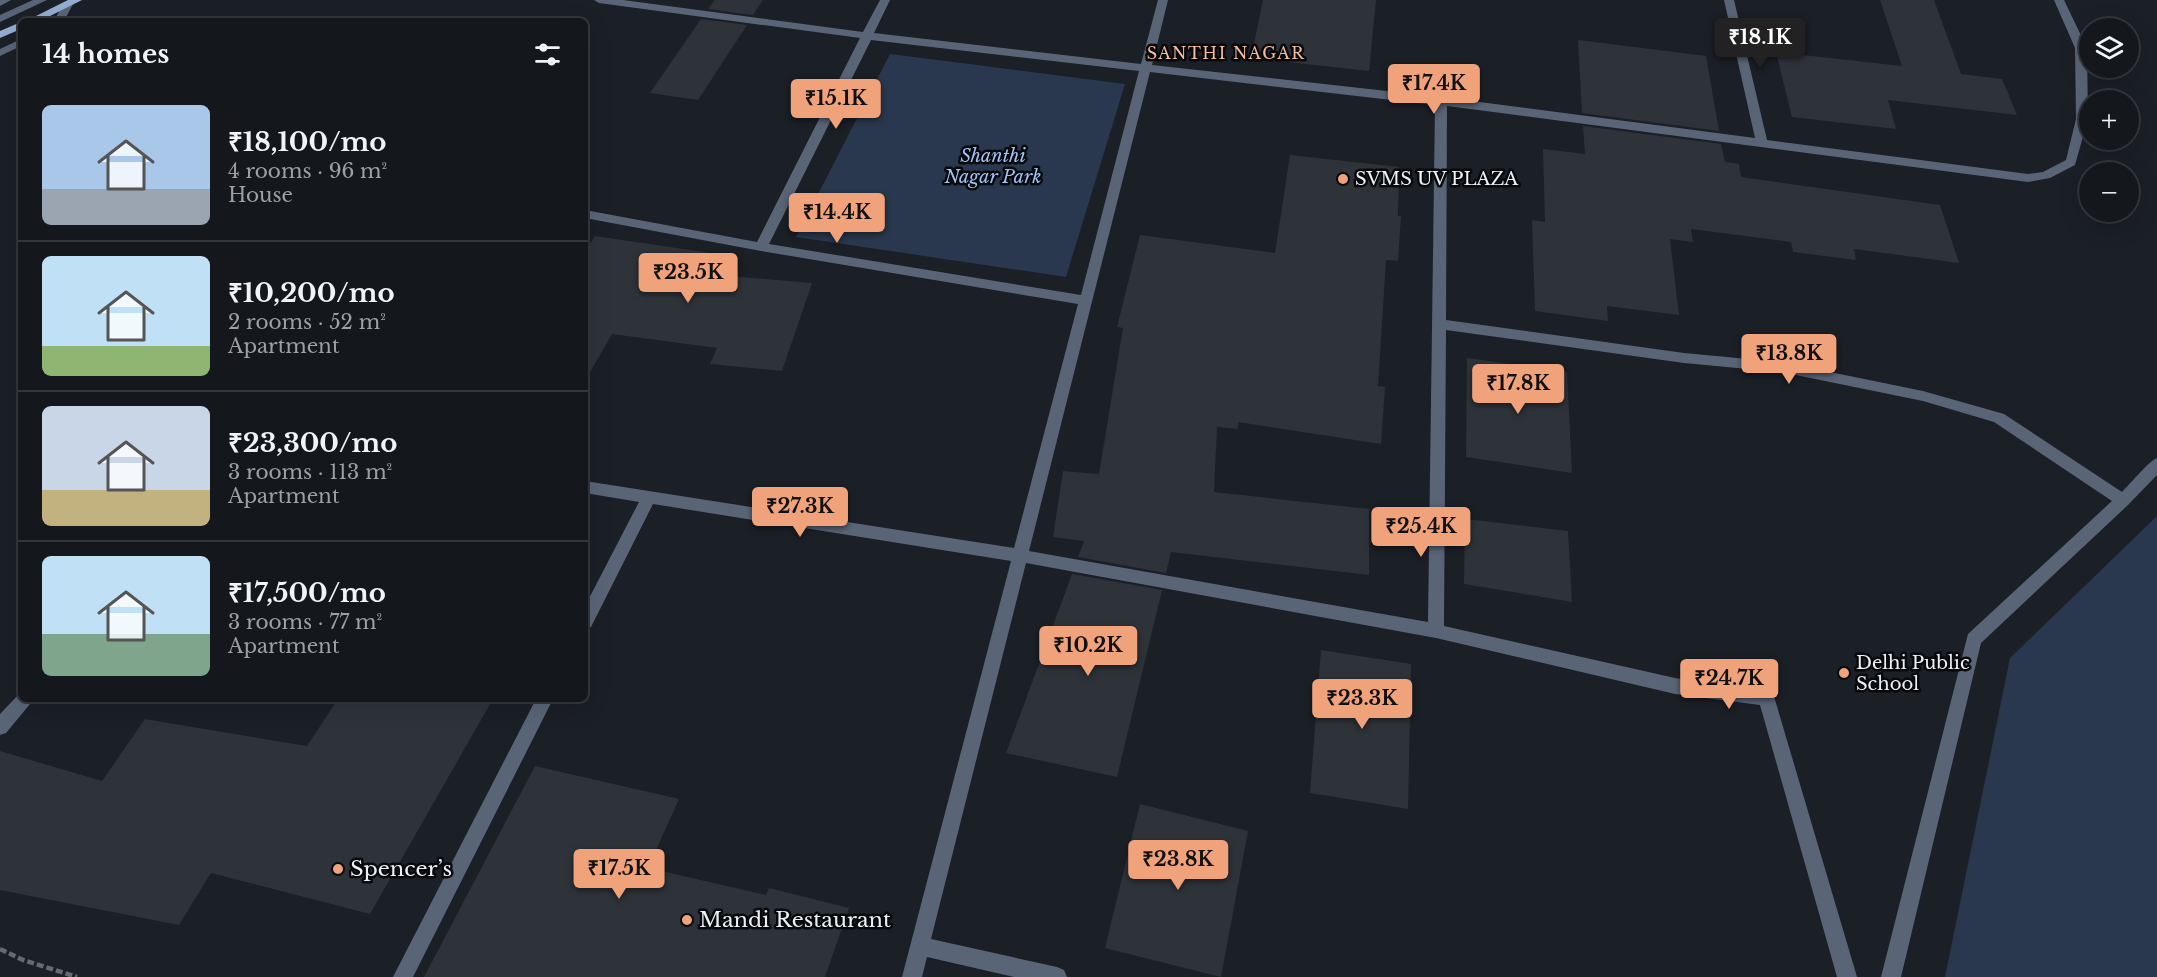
<!DOCTYPE html>
<html lang="en">
<head>
<meta charset="utf-8">
<style>
	:root { --surface:#14171c; --page:#1d2025; --text:#f1f3f6; --muted:#9d9fa3; --line:#33363b; --accent:#f0a27a }
	body { margin:0; font-family:"Libre Baskerville",serif; background:var(--page); color:var(--text); height:100vh; display:flex; flex-direction:column; font-size:22px; white-space:nowrap }
	* { box-sizing:border-box; margin:0 }
	p { font-size:20px; color:var(--muted) }
	.icon { flex:none; width:33px; height:33px; fill:none; stroke:currentColor; stroke-width:2; stroke-linecap:round; stroke-linejoin:round }
	.map { position:relative; flex:1; overflow:hidden }
	.side { position:absolute; left:18px; top:18px; width:570px; height:684px; display:flex; flex-direction:column; background:var(--surface); border-radius:9px; box-shadow:0 6px 24px #0002,0 0 0 2px var(--line) }
	.side>* { flex:none }
	.fabs { position:absolute; left:2079px; top:18px; display:grid; gap:12px }
	.fabs a { display:grid; place-items:center; width:60px; height:60px; border-radius:50%; background:var(--surface); box-shadow:0 6px 24px #0002,0 0 0 2px var(--line); font-size:30px }
	.price { position:absolute; translate:-50% -51px; padding:0 14px; border-radius:6px; background:var(--accent); color:#111; font-size:20px; line-height:39px; filter:drop-shadow(0 2px 3px #0008) }
	.price::after { content:''; position:absolute; left:50%; top:36px; width:18px; height:14px; margin-left:-9px; background:inherit; clip-path:polygon(0 0,100% 0,50% 100%) }
	.price.active { background:#222; color:#fff }
	ul { padding:0; list-style:none }
	li { display:flex; align-items:center; gap:18px; height:150px; padding:0 24px }
	li+li { border-top:2px solid var(--line) }
	li span { display:grid; place-items:center; flex:none; width:168px; height:120px; border-radius:9px; color:#555 }
	li>.icon { margin-inline-start:auto }
	span .icon { width:72px; height:72px; fill:#fffc; stroke-width:1 }
	li b { font-size:26px }
	h2 { display:flex; justify-content:space-between; align-items:center; height:72px; padding:0 24px; font-size:26px }
	.map>svg:first-child { display:block }
	.green { fill:#29384e }
	.building { fill:#2e333a }
	.lines { fill:none; stroke-linecap:round; stroke-linejoin:round }
	.path { stroke:#666a70; stroke-width:4.5; stroke-dasharray:7 3; stroke-linecap:butt }
	.minor { fill:#596577; fill-rule:evenodd }
	.tertiary { fill:#596577; fill-rule:evenodd }
	.primary { fill:#93acd1; fill-rule:evenodd }
	.poi-dot { fill:#f0a27a; stroke:#07090c; stroke-width:2 }
	.labels { text-anchor:middle; dominant-baseline:central; stroke-width:5; stroke-linejoin:round; paint-order:stroke }
	.far-neighbourhood-label { font-size:16px; letter-spacing:1.5px; fill:#f7bc9e; stroke:#07090c }
	.park-label { font-size:18px; font-style:italic; fill:#a0c3f5; stroke:#07090c }
	.poi-label { font-size:18px; fill:#edf0f4; stroke:#07090c; text-anchor:start }
	.near-poi-label { font-size:21px; fill:#edf0f4; stroke:#07090c; text-anchor:start }
</style>
</head>
<body>
<div class="map">
<svg width="2157" height="977" viewBox="0 0 2157 977">
	<rect width="100%" height="100%" fill="#1b1f26"/>
	<!-- green -->
	<g class="green">
		<polygon points="890,54 1125,84 1066,277 796,237"/>
		<polygon points="2157,516 2157,977 1945,977 2010,658"/>
	</g>
	<!-- building -->
	<g class="building">
		<polygon points="715,0 763,0 753,15 708,9"/>
		<polygon points="1263,0 1376,0 1369,71 1251,58"/>
		<polygon points="1880,0 1934,0 1961,74 2002,79 2017,115 1888,100 1896,129 1792,117 1776,52 1902,66"/>
		<polygon points="701,19 747,25 698,100 650,93"/>
		<polygon points="1578,40 1706,56 1719,131 1582,113"/>
		<polygon points="1583,126 1721,144 1725,162 1739,164 1741,177 1940,205 1959,263 1854,249 1856,260 1793,252 1791,242 1691,229 1693,242 1670,239 1679,315 1607,306 1608,321 1535,311 1532,220 1545,222 1543,149 1585,154"/>
		<polygon points="1290,155 1399,167 1398,216 1401,216 1398,261 1386,260 1378,386 1385,387 1381,444 1238,422 1238,429 1217,427 1214,492 1369,509 1369,575 1171,552 1166,573 1078,557 1084,541 1053,537 1063,471 1099,474 1123,328 1117,327 1140,235 1275,253"/>
		<polygon points="595,236 738,257 728,276 812,283 782,371 710,364 717,348 612,334 585,381 585,252"/>
		<polygon points="1467,358 1567,372 1572,473 1466,457"/>
		<polygon points="1465,519 1568,531 1572,602 1464,584"/>
		<polygon points="1072,574 1162,590 1117,777 1006,753"/>
		<polygon points="1321,650 1411,664 1408,809 1310,793"/>
		<polygon points="338,699 493,699 370,914 211,873 179,925 0,890 0,751 102,781 145,719 307,746"/>
		<polygon points="535,766 679,799 648,868 766,895 769,888 849,908 825,977 424,977"/>
		<polygon points="1140,804 1248,831 1221,977 1105,948"/>
	</g>
	<g class="lines">
		<!-- path -->
		<polyline class="path" points="0,949 23,960 77,977"/>
		<!-- minor -->
		<g class="minor">
			<path d="M594,0H623L863,32L880,0H890L874,33L1141,64L1158,0H1168L1152,65L1441,97L1755,138L1724,0H1734L1767,140L2028,174L2043,172L2066,160L2076,119L2075,48L2054,0H2064L2087,48L2088,119L2075,165L2050,178L2028,182L1447,106L1446,320L1684,353L1781,362L1923,391L2004,414L2122,492C2129,485 2150,460 2157,458V475L2128,505L1981,643L1901,977H1881L1968,634L2112,501L1994,422L1923,401L1781,372L1684,363L1446,330L1444,626L1675,678L1773,693L1857,977H1837L1760,705L1675,694L1436,638L1026,563L931,939L1057,967L1064,970L1067,977H1014L927,957L922,977H902L1011,561L653,504L591,627L585,629V606L639,502L585,493V481L1014,548L1078,304L761,251L585,218V210L757,242L860,38L599,3ZM871,40L1139,71L1081,295L769,244ZM1150,72L1435,105L1428,622L1029,551Z"/>
			<polygon points="21,692 21,699 32,699 30,704 6,733 0,735 0,714"/>
			<polygon points="536,699 553,699 413,977 393,977"/>
		</g>
		<!-- tertiary -->
		<g class="tertiary">
			<polygon points="0,0 11,0 0,6"/>
			<polygon points="33,0 47,0 0,22 0,15"/>
			<polygon points="64,2 73,4 64,21 54,21"/>
			<polygon points="21,39 21,46 0,56 0,49"/>
		</g>
		<!-- primary -->
		<g class="primary">
			<polygon points="68,0 82,0 40,21 26,21"/>
			<polygon points="21,22 21,29 0,38 0,31"/>
		</g>
	</g>
	<!-- markers -->
	<g class="poi-dot">
		<circle cx="1343" cy="179" r="6"/>
		<circle cx="1844" cy="673" r="6"/>
		<circle cx="338" cy="869" r="6"/>
		<circle cx="687" cy="920" r="6"/>
	</g>
	<g class="labels">
		<!-- far-neighbourhood labels -->
		<g class="far-neighbourhood-label">
			<text x="1226" y="53">SANTHI NAGAR</text>
		</g>
		<!-- park labels -->
		<g class="park-label">
			<text x="993" y="156">Shanthi<tspan x="993" dy="21">Nagar Park</tspan></text>
		</g>
		<!-- poi labels -->
		<g class="poi-label">
			<text x="1355" y="179">SVMS UV PLAZA</text>
			<text x="1856" y="663">Delhi Public<tspan x="1856" dy="21">School</tspan></text>
		</g>
		<!-- near-poi labels -->
		<g class="near-poi-label">
			<text x="350" y="869">Spencer’s</text>
			<text x="699" y="920">Mandi Restaurant</text>
		</g>
	</g>
</svg>
<div class="fabs">
<a><svg class="icon" aria-label="layers" viewBox="0 0 24 24"><path d="M12 4l9 5-9 5-9-5zM3 14l9 5 9-5"/></svg></a>
<a>+</a>
<a>−</a>
</div>
<b class="price active" style="left:1760px;top:69px">₹18.1K</b>
<b class="price" style="left:1434px;top:115px">₹17.4K</b>
<b class="price" style="left:836px;top:130px">₹15.1K</b>
<b class="price" style="left:837px;top:244px">₹14.4K</b>
<b class="price" style="left:688px;top:304px">₹23.5K</b>
<b class="price" style="left:1789px;top:385px">₹13.8K</b>
<b class="price" style="left:1518px;top:415px">₹17.8K</b>
<b class="price" style="left:800px;top:538px">₹27.3K</b>
<b class="price" style="left:1421px;top:558px">₹25.4K</b>
<b class="price" style="left:1088px;top:677px">₹10.2K</b>
<b class="price" style="left:1729px;top:710px">₹24.7K</b>
<b class="price" style="left:1362px;top:730px">₹23.3K</b>
<b class="price" style="left:1178px;top:891px">₹23.8K</b>
<b class="price" style="left:619px;top:900px">₹17.5K</b>
<section class="side">
<h2>14 homes<svg class="icon" aria-label="filters" viewBox="0 0 24 24"><path d="M4 7h16M4 17h16"/><circle cx="9" cy="7" r="2"/><circle cx="15" cy="17" r="2"/></svg></h2>
<ul>
<li><span style="background:linear-gradient(#a9c7e8 70%,#9aa5b1 0)"><svg class="icon" aria-label="home" viewBox="0 0 24 24"><path d="M3 11l9-7 9 7M6 9v11h12V9"/></svg></span><div><b>₹18,100/mo</b><p>4 rooms · 96 m²</p><p>House</p></div></li>
<li><span style="background:linear-gradient(#bfe0f5 75%,#8fb573 0)"><svg class="icon" aria-label="home" viewBox="0 0 24 24"><path d="M3 11l9-7 9 7M6 9v11h12V9"/></svg></span><div><b>₹10,200/mo</b><p>2 rooms · 52 m²</p><p>Apartment</p></div></li>
<li><span style="background:linear-gradient(#c9d6e8 70%,#c2b280 0)"><svg class="icon" aria-label="home" viewBox="0 0 24 24"><path d="M3 11l9-7 9 7M6 9v11h12V9"/></svg></span><div><b>₹23,300/mo</b><p>3 rooms · 113 m²</p><p>Apartment</p></div></li>
<li><span style="background:linear-gradient(#bfe0f5 65%,#7fa58c 0)"><svg class="icon" aria-label="home" viewBox="0 0 24 24"><path d="M3 11l9-7 9 7M6 9v11h12V9"/></svg></span><div><b>₹17,500/mo</b><p>3 rooms · 77 m²</p><p>Apartment</p></div></li>
</ul>
</section>
</div>
</body>
</html>
